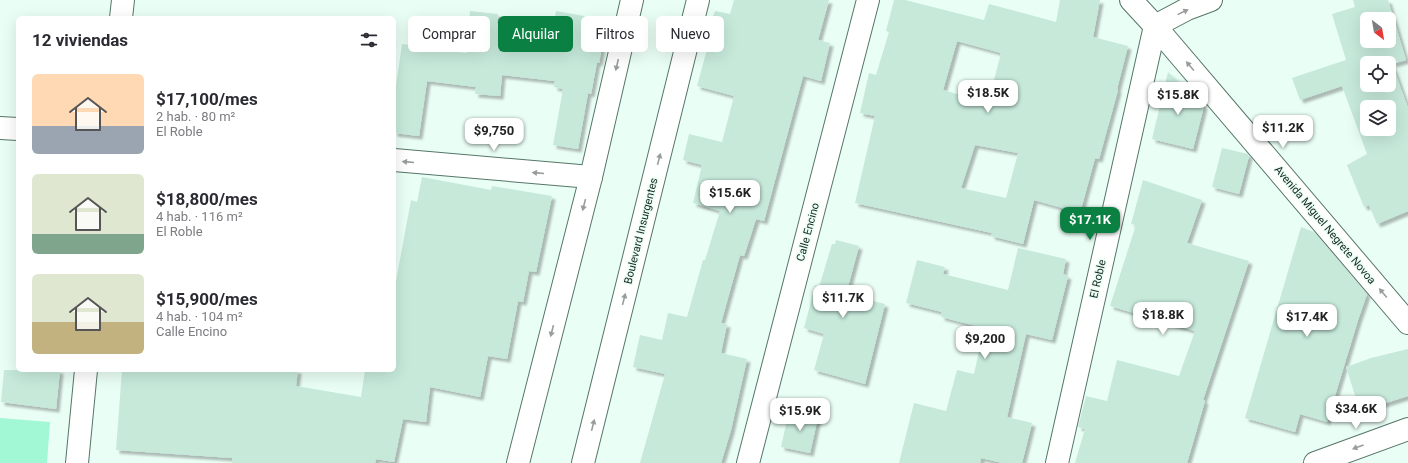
<!DOCTYPE html>
<html lang="es">
<head>
<meta charset="utf-8">
<style>
	:root { --surface:#fff; --page:#f2f2f3; --text:#2b2b33; --muted:#7c7c81; --accent:#0b8043 }
	body { margin:0; font-family:Roboto,sans-serif; background:var(--page); color:var(--text); height:100vh; display:flex; flex-direction:column; font-size:15px; white-space:nowrap }
	* { box-sizing:border-box; margin:0 }
	p { font-size:13px; color:var(--muted) }
	.icon { flex:none; width:22px; height:22px; fill:none; stroke:currentColor; stroke-width:2; stroke-linecap:round; stroke-linejoin:round }
	.map { position:relative; flex:1; overflow:hidden }
	.sheet { position:absolute; left:16px; top:16px; width:380px; height:356px; display:flex; flex-direction:column; background:var(--surface); border-radius:6px; box-shadow:0 4px 16px #0002 }
	.sheet>* { flex:none }
	.top-card { position:absolute; left:408px; top:16px; width:380px; height:36px; display:flex; gap:8px }
	.needle { width:26px; rotate:149deg }
	.controls { position:absolute; left:1360px; top:12px; display:grid; gap:8px }
	.controls a { display:grid; place-items:center; width:36px; height:36px; border-radius:6px; background:var(--surface); box-shadow:0 4px 16px #0002; font-size:20px }
	.price { position:absolute; translate:-50% -34px; padding:0 9px; border-radius:8px; background:#fff; color:#222; font-size:13px; line-height:26px; filter:drop-shadow(0 1px 2px #0008) }
	.price::after { content:''; position:absolute; left:50%; top:24px; width:12px; height:9px; margin-left:-6px; background:inherit; clip-path:polygon(0 0,100% 0,50% 100%) }
	.price.current { background:var(--accent); color:#fff }
	ul { padding:0; list-style:none }
	li { display:flex; align-items:center; gap:12px; height:100px; padding:0 16px }
	li span { display:grid; place-items:center; flex:none; width:112px; height:80px; border-radius:6px; color:#555 }
	li>.icon { margin-inline-start:auto }
	span .icon { width:48px; height:48px; fill:#fffc; stroke-width:1 }
	li b { font-size:17px }
	h2 { display:flex; justify-content:space-between; align-items:center; height:48px; padding:0 16px; font-size:17px }
	.chip { padding:0 14px; border-radius:6px; background:var(--surface); box-shadow:0 4px 16px #0002; font-size:14px; line-height:36px }
	.chip.current { background:var(--accent); color:#fff }
	.map>svg:first-child { display:block }
	.green { fill:#a2f8d5 }
	.building { fill:#c6e9da; fill-rule:evenodd; filter:url(#shadow) }
	.lines { fill:none; stroke-linecap:round; stroke-linejoin:round }
	.minor-casing { stroke:#567668; stroke-width:24 }
	.major-casing { stroke:#567668; stroke-width:24 }
	.minor { stroke:#fff; stroke-width:22 }
	.major { stroke:#fff; stroke-width:22 }
	.oneway { fill:#989d9b }
	.labels { text-anchor:middle; dominant-baseline:central; stroke-width:3; stroke-linejoin:round; paint-order:stroke }
	.street-label { font-size:11px; fill:#192620; stroke:#e9fef5 }
</style>
</head>
<body>
<div class="map">
<svg width="1408" height="463" viewBox="0 0 1408 463">
	<defs>
		<filter id="shadow"><feDropShadow dx="3.5" dy="3.5" stdDeviation="1" flood-color="#0004"/></filter>
	</defs>
	<rect width="100%" height="100%" fill="#e9fef5"/>
	<!-- green -->
	<polygon class="green" points="0,418 50,422 47,463 0,463"/>
	<!-- building -->
	<g class="building">
		<polygon points="734,0 829,0 818,40 830,43 821,81 803,76 764,221 756,219 744,256 740,255 721,323 727,324 721,353 747,359 731,430 721,463 640,463 665,374 633,367 640,335 662,340 668,313 687,317 703,260 705,260 720,211 693,203 702,165 683,160 689,134 722,142 734,96 697,86 709,42 701,40 707,17 712,19 715,11 730,14"/>
		<path d="M894,0H905L984,20L989,4L1056,22L1060,0H1100L1093,37L1128,46L1117,89L1118,90L1099,159L1095,158L1080,213L1034,200L1023,244L991,236L992,233L855,203L875,116L860,113L869,73L876,75L889,32L886,31ZM957,41L1001,53L988,103L943,90ZM975,145L1018,153L1006,198L961,188Z"/>
		<path d="M1353,0H1388L1406,60L1392,64L1408,108V211L1377,224L1369,205L1364,207L1347,165L1367,154L1342,86L1300,100L1292,78L1346,60L1332,14L1355,7ZM1367,19H1389V41H1367ZM1367,63H1389V85H1367ZM1367,107H1389V129H1367Z"/>
		<polygon points="470,11 498,14 497,23 552,33 556,11 607,20 599,63 597,62 591,94 588,93 578,149 553,145 563,89 554,87 555,81 502,75 500,96 475,94 476,87 427,81 419,136 394,133 394,99 402,44 466,53"/>
		<polygon points="1168,72 1204,106 1193,149 1152,139"/>
		<polygon points="1222,148 1248,154 1249,156 1239,194 1212,187"/>
		<polygon points="422,177 491,190 492,186 552,196 536,272 529,271 523,302 518,301 507,359 488,356 480,397 430,387 426,422 403,419 394,462 376,459 375,463 232,463 232,458 116,450 122,370 298,370 296,386 361,397 365,370 394,370 394,292 411,200 417,202"/>
		<polygon points="1143,180 1202,200 1187,243 1249,261 1203,400 1205,401 1187,463 1075,463 1085,429 1078,427 1086,396 1107,401 1117,360 1179,376 1195,331 1110,306 1136,225 1131,224"/>
		<polygon points="1301,227 1314,232 1367,294 1358,320 1327,422 1300,414 1295,432 1245,418"/>
		<polygon points="836,240 859,246 846,294 885,304 865,384 814,370 824,334 804,328 815,286 819,287 832,244 835,244"/>
		<polygon points="1018,248 1066,259 1063,274 1068,276 1052,340 1026,334 1007,417 1032,423 1022,463 1003,463 981,458 980,463 899,463 914,403 946,411 957,370 974,374 984,328 941,317 942,312 906,303 917,260 945,267 943,274 1008,290"/>
		<polygon points="1408,349 1408,396 1360,411 1346,367 1371,358"/>
		<polygon points="4,370 60,370 56,409 1,402"/>
		<polygon points="789,411 818,417 810,453 781,447"/>
	</g>
	<g class="lines">
		<defs>
			<g id="minor">
				<polyline points="1131,0 1155,26 1408,323"/>
				<polyline points="121,18 123,0"/>
				<polyline points="0,128 18,129"/>
				<polyline points="394,160 591,177"/>
				<polyline points="77,463 86,370"/>
				<polyline points="748,463 868,0"/>
				<polyline points="1057,463 1155,26 1187,9 1211,0"/>
				<polyline points="1315,463 1408,429"/>
			</g>
			<g id="major">
				<polyline points="518,463 591,177 632,0"/>
				<polyline points="583,463 698,0"/>
			</g>
		</defs>
		<!-- minor casing -->
		<use href="#minor" class="minor-casing"/>
		<!-- major casing -->
		<use href="#major" class="major-casing"/>
		<!-- minor -->
		<use href="#minor" class="minor"/>
		<!-- major -->
		<use href="#major" class="major"/>
	</g>
	<!-- one-way arrows -->
	<defs><path id="oneway-solid" d="M-6-.8H1V-3.2L6.5 0L1 3.2V.8H-6Z"/></defs>
	<g class="oneway">
		<use href="#oneway-solid" transform="translate(1183 12) rotate(-26)"/>
		<use href="#oneway-solid" transform="translate(617 65) rotate(103)"/>
		<use href="#oneway-solid" transform="translate(1190 66) rotate(-130)"/>
		<use href="#oneway-solid" transform="translate(659 159) rotate(-76)"/>
		<use href="#oneway-solid" transform="translate(408 162) rotate(-175)"/>
		<use href="#oneway-solid" transform="translate(538 173) rotate(-175)"/>
		<use href="#oneway-solid" transform="translate(584 205) rotate(104)"/>
		<use href="#oneway-solid" transform="translate(1383 293) rotate(-130)"/>
		<use href="#oneway-solid" transform="translate(624 299) rotate(-76)"/>
		<use href="#oneway-solid" transform="translate(552 331) rotate(104)"/>
		<use href="#oneway-solid" transform="translate(593 425) rotate(-76)"/>
		<use href="#oneway-solid" transform="translate(1358 447) rotate(160)"/>
	</g>
	<g class="labels">
		<!-- street labels -->
		<g class="street-label">
			<text transform="translate(1325 225) rotate(50)">Avenida Miguel Negrete Novoa</text>
			<text transform="translate(641 231) rotate(-76)">Boulevard Insurgentes</text>
			<text transform="translate(808 232) rotate(-75)">Calle Encino</text>
			<text transform="translate(1098 279) rotate(-77)">El Roble</text>
		</g>
	</g>
</svg>
<div class="controls">
<a><svg class="needle" viewBox="-14 -14 28 28"><path d="M0-13l5 13h-10z" fill="#e53935"/><path d="M0 13l5-13h-10z" fill="#7c7c81"/></svg></a>
<a><svg class="icon" aria-label="locate" viewBox="0 0 24 24"><circle cx="12" cy="12" r="6"/><path d="M12 2v4M12 18v4M2 12h4M18 12h4"/></svg></a>
<a><svg class="icon" aria-label="layers" viewBox="0 0 24 24"><path d="M12 4l9 5-9 5-9-5zM3 14l9 5 9-5"/></svg></a>
</div>
<b class="price" style="left:988px;top:114px">$18.5K</b>
<b class="price" style="left:1178px;top:116px">$15.8K</b>
<b class="price" style="left:1283px;top:149px">$11.2K</b>
<b class="price" style="left:494px;top:152px">$9,750</b>
<b class="price" style="left:730px;top:214px">$15.6K</b>
<b class="price current" style="left:1090px;top:241px">$17.1K</b>
<b class="price" style="left:843px;top:319px">$11.7K</b>
<b class="price" style="left:1163px;top:336px">$18.8K</b>
<b class="price" style="left:1307px;top:338px">$17.4K</b>
<b class="price" style="left:985px;top:360px">$9,200</b>
<b class="price" style="left:1356px;top:430px">$34.6K</b>
<b class="price" style="left:800px;top:432px">$15.9K</b>
<div class="top-card">
<a class="chip">Comprar</a>
<a class="chip current">Alquilar</a>
<a class="chip">Filtros</a>
<a class="chip">Nuevo</a>
</div>
<section class="sheet">
<h2>12 viviendas<svg class="icon" aria-label="filters" viewBox="0 0 24 24"><path d="M4 7h16M4 17h16"/><circle cx="9" cy="7" r="2"/><circle cx="15" cy="17" r="2"/></svg></h2>
<ul>
<li><span style="background:linear-gradient(#ffd9b3 65%,#9aa5b1 0)"><svg class="icon" aria-label="home" viewBox="0 0 24 24"><path d="M3 11l9-7 9 7M6 9v11h12V9"/></svg></span><div><b>$17,100/mes</b><p>2 hab. · 80 m²</p><p>El Roble</p></div></li>
<li><span style="background:linear-gradient(#dfe7d0 75%,#7fa58c 0)"><svg class="icon" aria-label="home" viewBox="0 0 24 24"><path d="M3 11l9-7 9 7M6 9v11h12V9"/></svg></span><div><b>$18,800/mes</b><p>4 hab. · 116 m²</p><p>El Roble</p></div></li>
<li><span style="background:linear-gradient(#dfe7d0 60%,#c2b280 0)"><svg class="icon" aria-label="home" viewBox="0 0 24 24"><path d="M3 11l9-7 9 7M6 9v11h12V9"/></svg></span><div><b>$15,900/mes</b><p>4 hab. · 104 m²</p><p>Calle Encino</p></div></li>
</ul>
</section>
</div>
</body>
</html>
